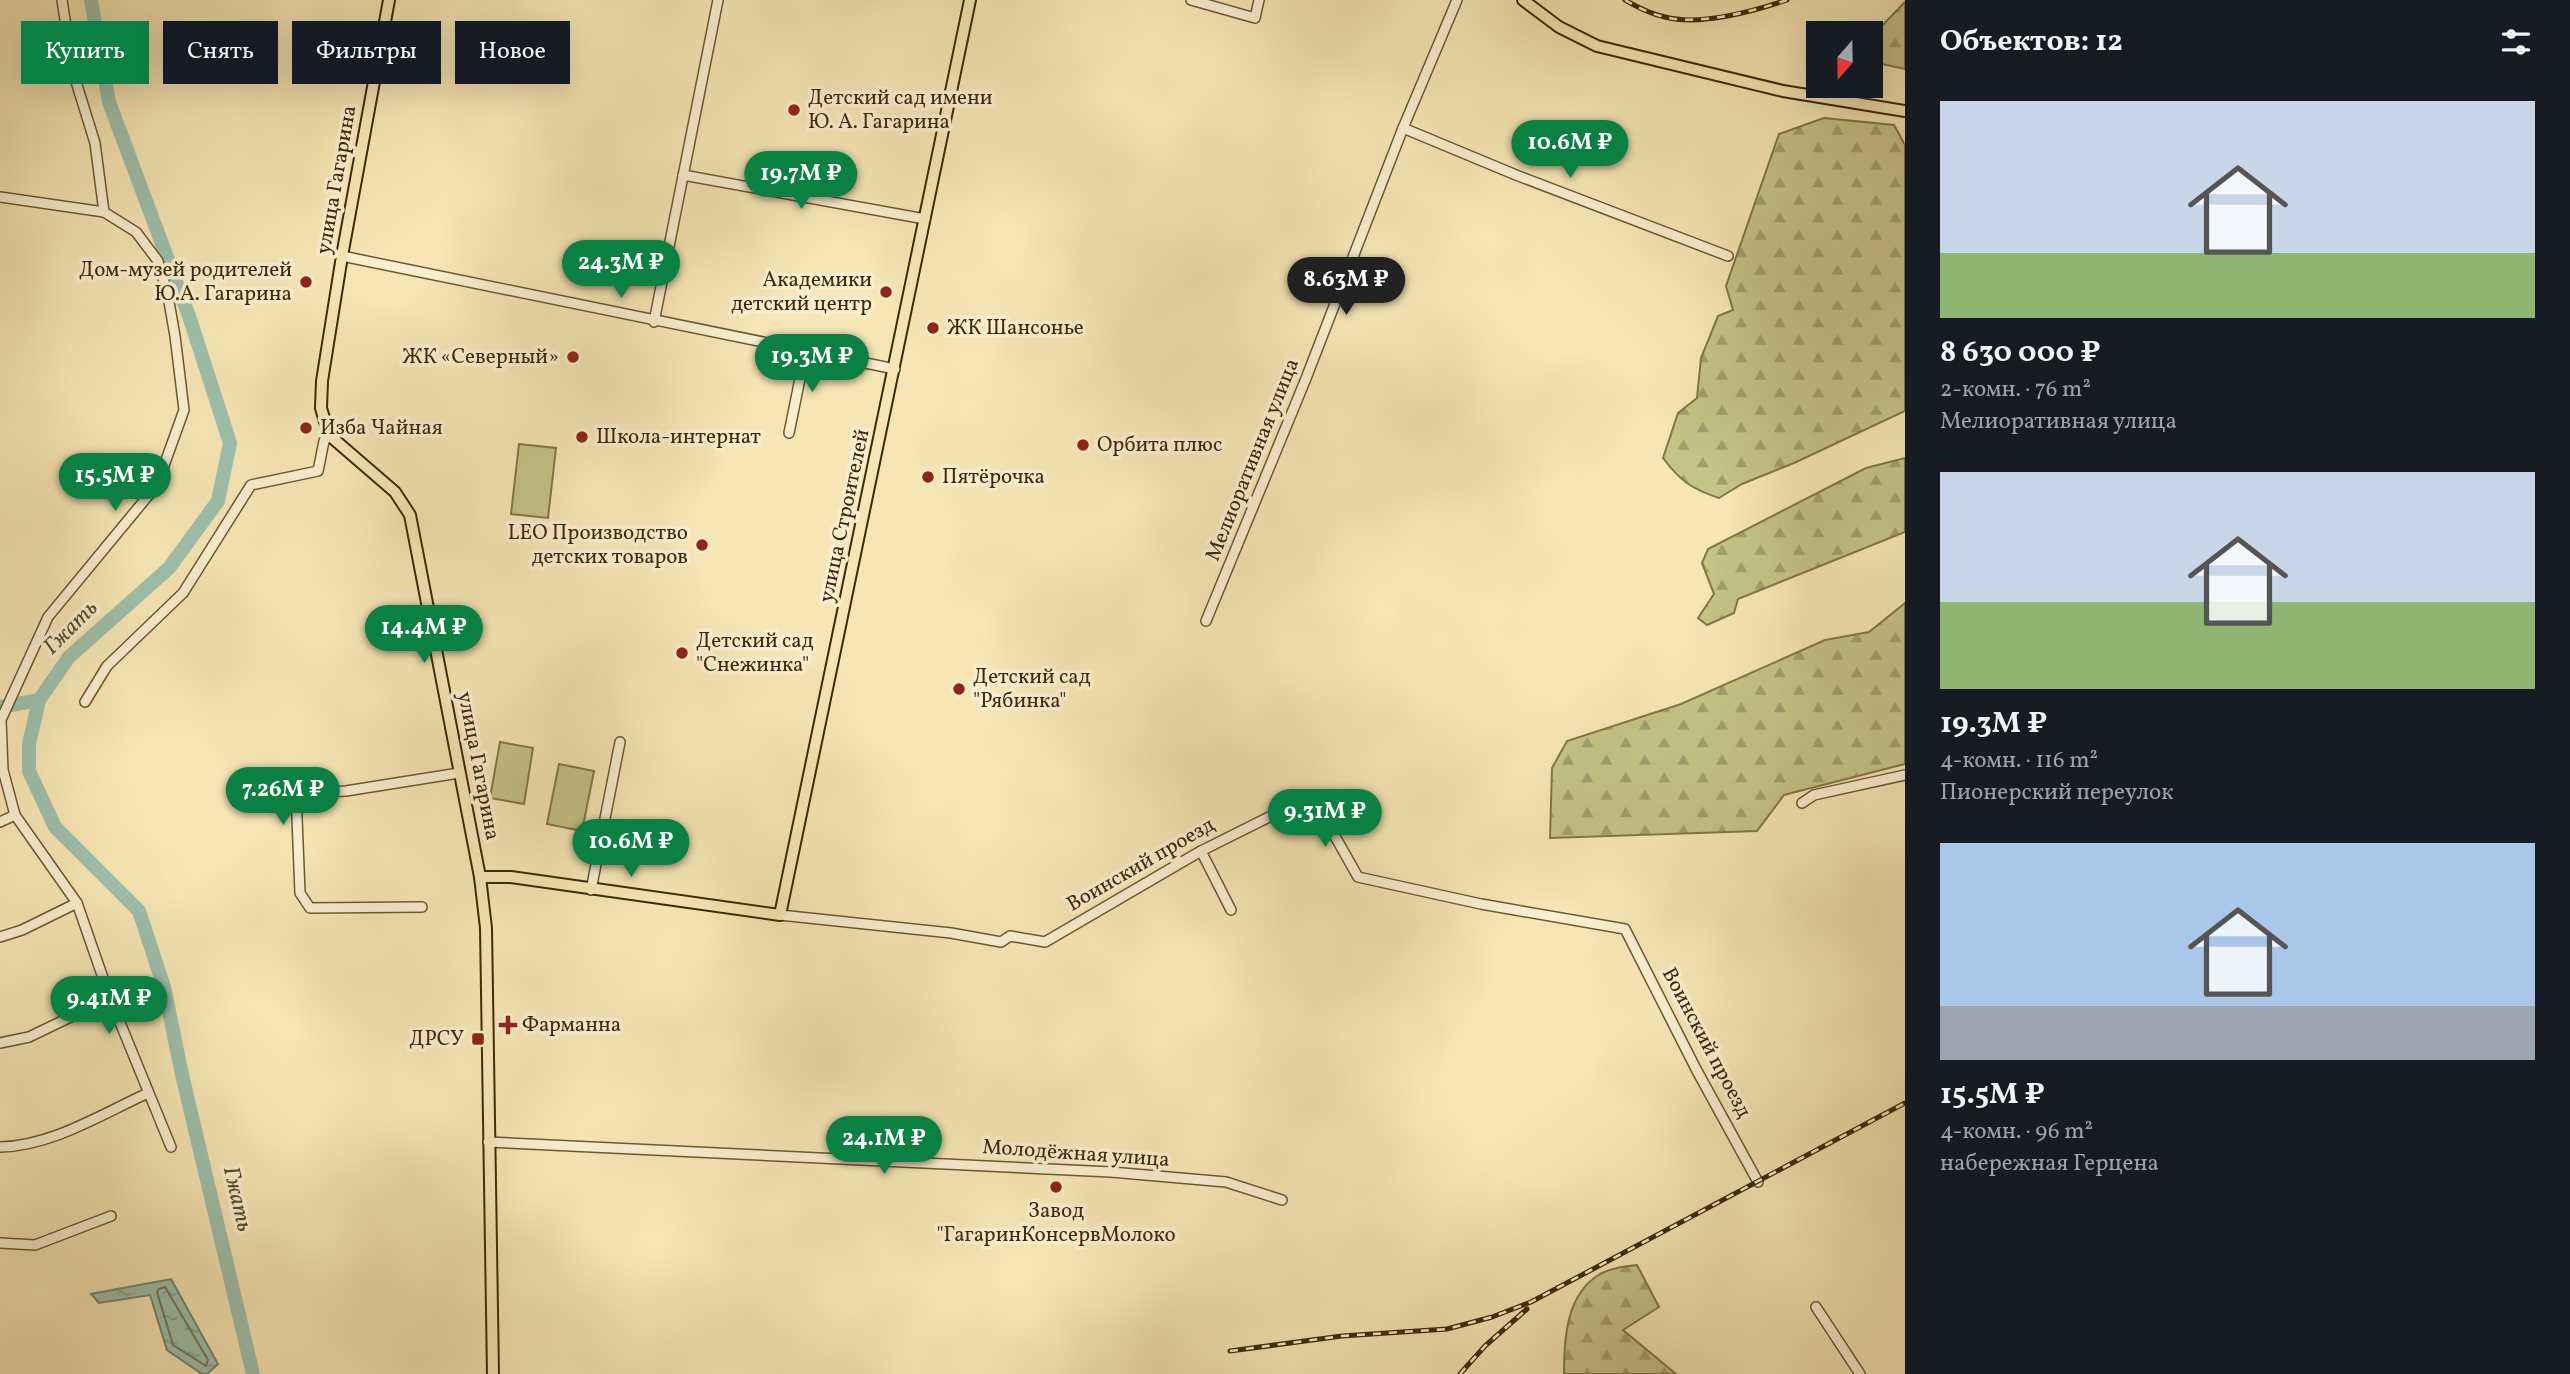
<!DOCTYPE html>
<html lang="ru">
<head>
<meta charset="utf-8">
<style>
	:root { --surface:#171b24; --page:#242831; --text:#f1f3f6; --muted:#9ea1a6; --accent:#0b8043 }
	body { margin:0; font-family:Vollkorn,serif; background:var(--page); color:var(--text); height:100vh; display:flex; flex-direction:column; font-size:26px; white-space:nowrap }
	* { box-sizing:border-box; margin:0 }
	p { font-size:23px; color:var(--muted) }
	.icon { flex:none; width:38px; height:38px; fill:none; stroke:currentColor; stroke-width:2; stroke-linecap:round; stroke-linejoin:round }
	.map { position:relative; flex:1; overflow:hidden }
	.side { display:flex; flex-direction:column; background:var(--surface); width:665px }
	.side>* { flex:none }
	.top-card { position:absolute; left:21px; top:21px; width:665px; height:63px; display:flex; gap:14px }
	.needle { width:46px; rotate:200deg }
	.fabs { position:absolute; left:1806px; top:21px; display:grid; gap:14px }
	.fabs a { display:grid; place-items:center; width:77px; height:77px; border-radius:0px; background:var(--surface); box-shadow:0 7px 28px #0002; font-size:35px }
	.price { position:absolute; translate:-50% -60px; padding:0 16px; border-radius:24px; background:var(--accent); color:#fff; font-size:23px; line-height:46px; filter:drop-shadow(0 2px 4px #0008) }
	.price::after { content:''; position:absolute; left:50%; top:42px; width:21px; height:16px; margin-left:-10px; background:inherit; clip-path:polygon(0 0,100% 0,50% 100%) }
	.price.on { background:#222; color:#fff }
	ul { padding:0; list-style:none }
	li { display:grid; align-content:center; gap:14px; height:371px; padding:0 35px }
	li span { display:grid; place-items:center; height:217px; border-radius:0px; color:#555 }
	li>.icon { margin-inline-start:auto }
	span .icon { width:126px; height:126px; fill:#fffc; stroke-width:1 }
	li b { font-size:30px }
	h2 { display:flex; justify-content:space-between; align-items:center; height:84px; padding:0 35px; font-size:30px }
	.pill { padding:0 24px; border-radius:0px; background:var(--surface); box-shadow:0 7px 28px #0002; font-size:24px; line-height:63px }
	.pill.on { background:var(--accent); color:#fff }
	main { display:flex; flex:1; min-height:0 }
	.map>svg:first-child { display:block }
	.green { fill:#c4c388; stroke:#827646; stroke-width:2 }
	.forest { fill:url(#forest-firs); stroke:#827646; stroke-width:2 }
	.water { fill:url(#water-ripples); stroke:#778368; stroke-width:2 }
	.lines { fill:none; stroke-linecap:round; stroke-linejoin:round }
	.shore { stroke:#6e7458; stroke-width:2 }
	.river { stroke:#9dc0ac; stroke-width:14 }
	.minor-casing { stroke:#6d5830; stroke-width:12 }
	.major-casing { stroke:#3f2803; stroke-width:14 }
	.minor { stroke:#f9efcf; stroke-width:9 }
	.major { stroke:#f6e6b5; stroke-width:10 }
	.rail-casing { stroke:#3f2803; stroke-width:5 }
	.rail { stroke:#f9efcf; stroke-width:2.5; stroke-dasharray:8; stroke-linecap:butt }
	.poi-dot { fill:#8f2418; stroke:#f9efcf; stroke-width:2.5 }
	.labels { text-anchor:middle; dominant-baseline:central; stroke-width:7; stroke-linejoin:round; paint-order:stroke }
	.poi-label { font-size:21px; fill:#3f2803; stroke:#f9efcf; text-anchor:start }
	.street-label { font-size:21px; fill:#3f2803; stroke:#f9efcf }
	.water-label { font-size:23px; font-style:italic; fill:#564e2d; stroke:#f9efcf }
</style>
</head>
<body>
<main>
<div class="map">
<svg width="1905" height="1374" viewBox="0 0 1905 1374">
	<defs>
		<pattern id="forest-firs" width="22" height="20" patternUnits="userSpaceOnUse" patternTransform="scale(1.75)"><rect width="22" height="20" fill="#c4c388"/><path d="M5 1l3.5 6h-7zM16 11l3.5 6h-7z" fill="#a19e6d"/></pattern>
		<pattern id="water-ripples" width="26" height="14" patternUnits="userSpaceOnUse" patternTransform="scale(1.75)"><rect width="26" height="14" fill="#9dc0ac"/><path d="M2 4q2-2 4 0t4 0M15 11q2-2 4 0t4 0" fill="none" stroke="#819c8a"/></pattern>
	</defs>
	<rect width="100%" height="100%" fill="#f6e6b5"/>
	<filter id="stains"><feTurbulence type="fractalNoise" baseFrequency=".00286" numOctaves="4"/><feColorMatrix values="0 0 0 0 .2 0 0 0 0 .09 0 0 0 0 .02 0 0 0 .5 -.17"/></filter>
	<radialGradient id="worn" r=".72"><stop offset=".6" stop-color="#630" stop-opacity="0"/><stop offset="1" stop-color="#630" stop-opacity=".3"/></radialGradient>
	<!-- green -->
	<g class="green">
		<polygon points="519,444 556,448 548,518 511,514"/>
		<polygon points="500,742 533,748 524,804 490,798"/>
		<polygon points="559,764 594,771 582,831 547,824"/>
	</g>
	<!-- forest -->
	<g class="forest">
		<polygon points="1905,2 1905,69 1877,63 1871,37"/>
		<path d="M1824,118L1894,125L1905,145V411L1794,463L1742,484L1719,498C1692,489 1680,481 1663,458L1678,413L1697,398L1701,358L1718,316L1733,310L1726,286L1779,134Z"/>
		<polygon points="1905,458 1905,532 1738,599 1734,613 1707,625 1698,618 1714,594 1702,563 1708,549 1866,468"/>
		<polygon points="1905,603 1905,764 1784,795 1757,831 1550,838 1552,768 1567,741 1681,704 1825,640 1869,632"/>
		<path d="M1637,1265L1659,1307L1623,1330L1676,1374H1564C1564,1339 1566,1294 1600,1274C1611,1268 1625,1266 1637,1265Z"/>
	</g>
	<!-- water -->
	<polygon class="water" points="171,1279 218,1364 207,1374 202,1374 167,1350 150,1295 99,1303 91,1294"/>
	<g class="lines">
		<!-- shore -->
		<polygon class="shore" points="165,1287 208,1360 206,1366 173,1345 157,1292 159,1289"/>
		<!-- river -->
		<g class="river">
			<polyline points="91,0 109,102 189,316 230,443 218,501 169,568 69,657 39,700 29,744 29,771 55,827 139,911 164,987 183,1079 253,1374"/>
			<polyline points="0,707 39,700"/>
		</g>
		<defs>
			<g id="minor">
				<polyline points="62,0 73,72 95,143 104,212 136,232 158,261 168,296 175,336 184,410 157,485 48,617 1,720 3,770 15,815 77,903 110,998"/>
				<polyline points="1191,0 1255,18 1259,0"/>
				<polyline points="1403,128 1516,175 1728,256"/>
				<polyline points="683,175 925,219"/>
				<polyline points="0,197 104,212"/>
				<polyline points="342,256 895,369"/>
				<polyline points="654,322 718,0"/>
				<polyline points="789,433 806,349"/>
				<polyline points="1206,621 1305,381 1403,128 1457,0"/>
				<polyline points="85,702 107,666 183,593 251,485 318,471 324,441 329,435"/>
				<polyline points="1802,803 1814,795 1905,775"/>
				<polyline points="0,822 15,815"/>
				<polyline points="1201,851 1231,910"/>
				<polyline points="591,890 620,742"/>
				<polyline points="422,907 310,908 300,893 296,793 346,791 459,773"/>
				<polyline points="780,915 951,933 1001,942 1010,936 1045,942 1201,851 1289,807 1313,814 1328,824 1358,877 1481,904 1625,929 1696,1069 1758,1182"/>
				<polyline points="0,937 22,930 77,903"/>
				<polyline points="0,1043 29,1037 110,998 171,1147"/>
				<polyline points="488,1142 1111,1172 1226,1182 1282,1200"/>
				<path d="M0,1147C52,1146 102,1114 148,1093"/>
				<polyline points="0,1243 35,1245 111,1216"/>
				<polyline points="1816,1307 1860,1374"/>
			</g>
			<g id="major">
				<polyline points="389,0 342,256 322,381 321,408 329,435 395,492 410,515 480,877 486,928 493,1374"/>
				<polyline points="1523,0 1559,27 1597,46 1783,91 1905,111"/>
				<polyline points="480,877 511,877 780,915 970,0"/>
			</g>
		</defs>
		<!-- minor casing -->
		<use href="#minor" class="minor-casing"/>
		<!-- major casing -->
		<use href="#major" class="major-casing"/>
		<!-- minor -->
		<use href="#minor" class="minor"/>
		<!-- major -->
		<use href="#major" class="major"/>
		<defs>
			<g id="rail">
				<path d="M1625,0C1637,7 1651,14 1665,17C1699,26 1754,11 1787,0"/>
				<polyline points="1230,1351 1342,1336 1447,1329 1492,1317 1531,1302 1905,1103"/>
				<polyline points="1460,1374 1485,1346 1527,1309"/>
			</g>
		</defs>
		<!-- rail casing -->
		<use href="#rail" class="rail-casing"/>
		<!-- rail -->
		<use href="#rail" class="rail"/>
	</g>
	<!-- markers -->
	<g class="poi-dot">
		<circle cx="794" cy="110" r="7"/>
		<circle cx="306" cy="282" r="7"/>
		<circle cx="886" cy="292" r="7"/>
		<circle cx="933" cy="328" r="7"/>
		<circle cx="573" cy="357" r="7"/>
		<circle cx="306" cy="428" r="7"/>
		<circle cx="582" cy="437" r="7"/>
		<circle cx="1083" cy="445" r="7"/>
		<circle cx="928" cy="477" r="7"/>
		<circle cx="702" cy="545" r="7"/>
		<circle cx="682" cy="653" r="7"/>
		<circle cx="959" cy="689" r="7"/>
		<path d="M504.5 1014.5h7v7h7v7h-7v7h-7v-7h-7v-7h7z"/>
		<rect x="471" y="1032" width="14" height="14" rx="3.5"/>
		<circle cx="1056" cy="1187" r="7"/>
	</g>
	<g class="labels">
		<!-- poi labels -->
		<g class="poi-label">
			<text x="808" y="98">Детский сад имени<tspan x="808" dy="24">Ю. А. Гагарина</tspan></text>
			<text x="292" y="270" text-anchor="end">Дом-музей родителей<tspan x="292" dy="24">Ю.А. Гагарина</tspan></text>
			<text x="872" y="280" text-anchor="end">Академики<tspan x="872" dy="24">детский центр</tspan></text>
			<text x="947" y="328">ЖК Шансонье</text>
			<text x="559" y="357" text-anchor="end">ЖК «Северный»</text>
			<text x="320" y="428">Изба Чайная</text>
			<text x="596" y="437">Школа-интернат</text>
			<text x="1097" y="445">Орбита плюс</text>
			<text x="942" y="477">Пятёрочка</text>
			<text x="688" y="533" text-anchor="end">LEO Производство<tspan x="688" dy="24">детских товаров</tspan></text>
			<text x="696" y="641">Детский сад<tspan x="696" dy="24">"Снежинка"</tspan></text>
			<text x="973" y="677">Детский сад<tspan x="973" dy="24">"Рябинка"</tspan></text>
			<text x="522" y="1025">Фарманна</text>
			<text x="464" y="1039" text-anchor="end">ДРСУ</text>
			<text x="1056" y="1211" text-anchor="middle">Завод<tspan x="1056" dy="24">"ГагаринКонсервМолоко</tspan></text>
		</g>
		<!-- street labels -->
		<g class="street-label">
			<text transform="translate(337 180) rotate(-80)">улица Гагарина</text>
			<text transform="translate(1253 460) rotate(-68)">Мелиоративная улица</text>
			<text transform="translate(845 516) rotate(-78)">улица Строителей</text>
			<text transform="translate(478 766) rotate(79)">улица Гагарина</text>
			<text transform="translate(1141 865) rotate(-30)">Воинский проезд</text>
			<text transform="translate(1706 1043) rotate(62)">Воинский проезд</text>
			<text transform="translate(1076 1154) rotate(4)">Молодёжная улица</text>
		</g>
		<!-- water labels -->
		<g class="water-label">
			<text transform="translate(71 628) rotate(-45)">Гжать</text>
			<text transform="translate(237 1199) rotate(77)">Гжать</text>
		</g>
	</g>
	<rect width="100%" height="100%" filter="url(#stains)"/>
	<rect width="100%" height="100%" fill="url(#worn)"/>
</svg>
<div class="fabs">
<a><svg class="needle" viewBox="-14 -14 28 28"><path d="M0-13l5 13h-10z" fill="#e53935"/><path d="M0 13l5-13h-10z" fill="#9ea1a6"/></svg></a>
</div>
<b class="price" style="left:1570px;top:180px">10.6M ₽</b>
<b class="price" style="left:801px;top:211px">19.7M ₽</b>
<b class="price" style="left:621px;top:300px">24.3M ₽</b>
<b class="price on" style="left:1346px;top:317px">8.63M ₽</b>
<b class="price" style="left:812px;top:394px">19.3M ₽</b>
<b class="price" style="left:115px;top:513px">15.5M ₽</b>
<b class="price" style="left:424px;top:665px">14.4M ₽</b>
<b class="price" style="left:283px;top:827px">7.26M ₽</b>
<b class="price" style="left:1325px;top:849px">9.31M ₽</b>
<b class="price" style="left:631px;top:879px">10.6M ₽</b>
<b class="price" style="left:109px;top:1036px">9.41M ₽</b>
<b class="price" style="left:884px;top:1176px">24.1M ₽</b>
<div class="top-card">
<a class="pill on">Купить</a>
<a class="pill">Снять</a>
<a class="pill">Фильтры</a>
<a class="pill">Новое</a>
</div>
</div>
<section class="side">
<h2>Объектов: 12<svg class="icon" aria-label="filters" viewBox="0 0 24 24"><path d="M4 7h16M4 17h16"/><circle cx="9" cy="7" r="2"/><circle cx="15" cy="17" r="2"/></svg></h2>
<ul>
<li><span style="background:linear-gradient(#c9d6e8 70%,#8fb573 0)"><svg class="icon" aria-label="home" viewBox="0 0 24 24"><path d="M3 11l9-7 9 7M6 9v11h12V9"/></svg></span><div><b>8 630 000 ₽</b><p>2-комн. · 76 m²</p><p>Мелиоративная улица</p></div></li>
<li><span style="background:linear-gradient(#c9d6e8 60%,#8fb573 0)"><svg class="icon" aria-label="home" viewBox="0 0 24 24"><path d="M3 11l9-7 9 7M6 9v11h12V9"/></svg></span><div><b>19.3M ₽</b><p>4-комн. · 116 m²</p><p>Пионерский переулок</p></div></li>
<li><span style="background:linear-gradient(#a9c7e8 75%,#9aa5b1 0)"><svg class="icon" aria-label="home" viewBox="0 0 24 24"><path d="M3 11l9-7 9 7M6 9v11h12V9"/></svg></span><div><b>15.5M ₽</b><p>4-комн. · 96 m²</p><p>набережная Герцена</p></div></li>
</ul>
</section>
</main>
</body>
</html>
